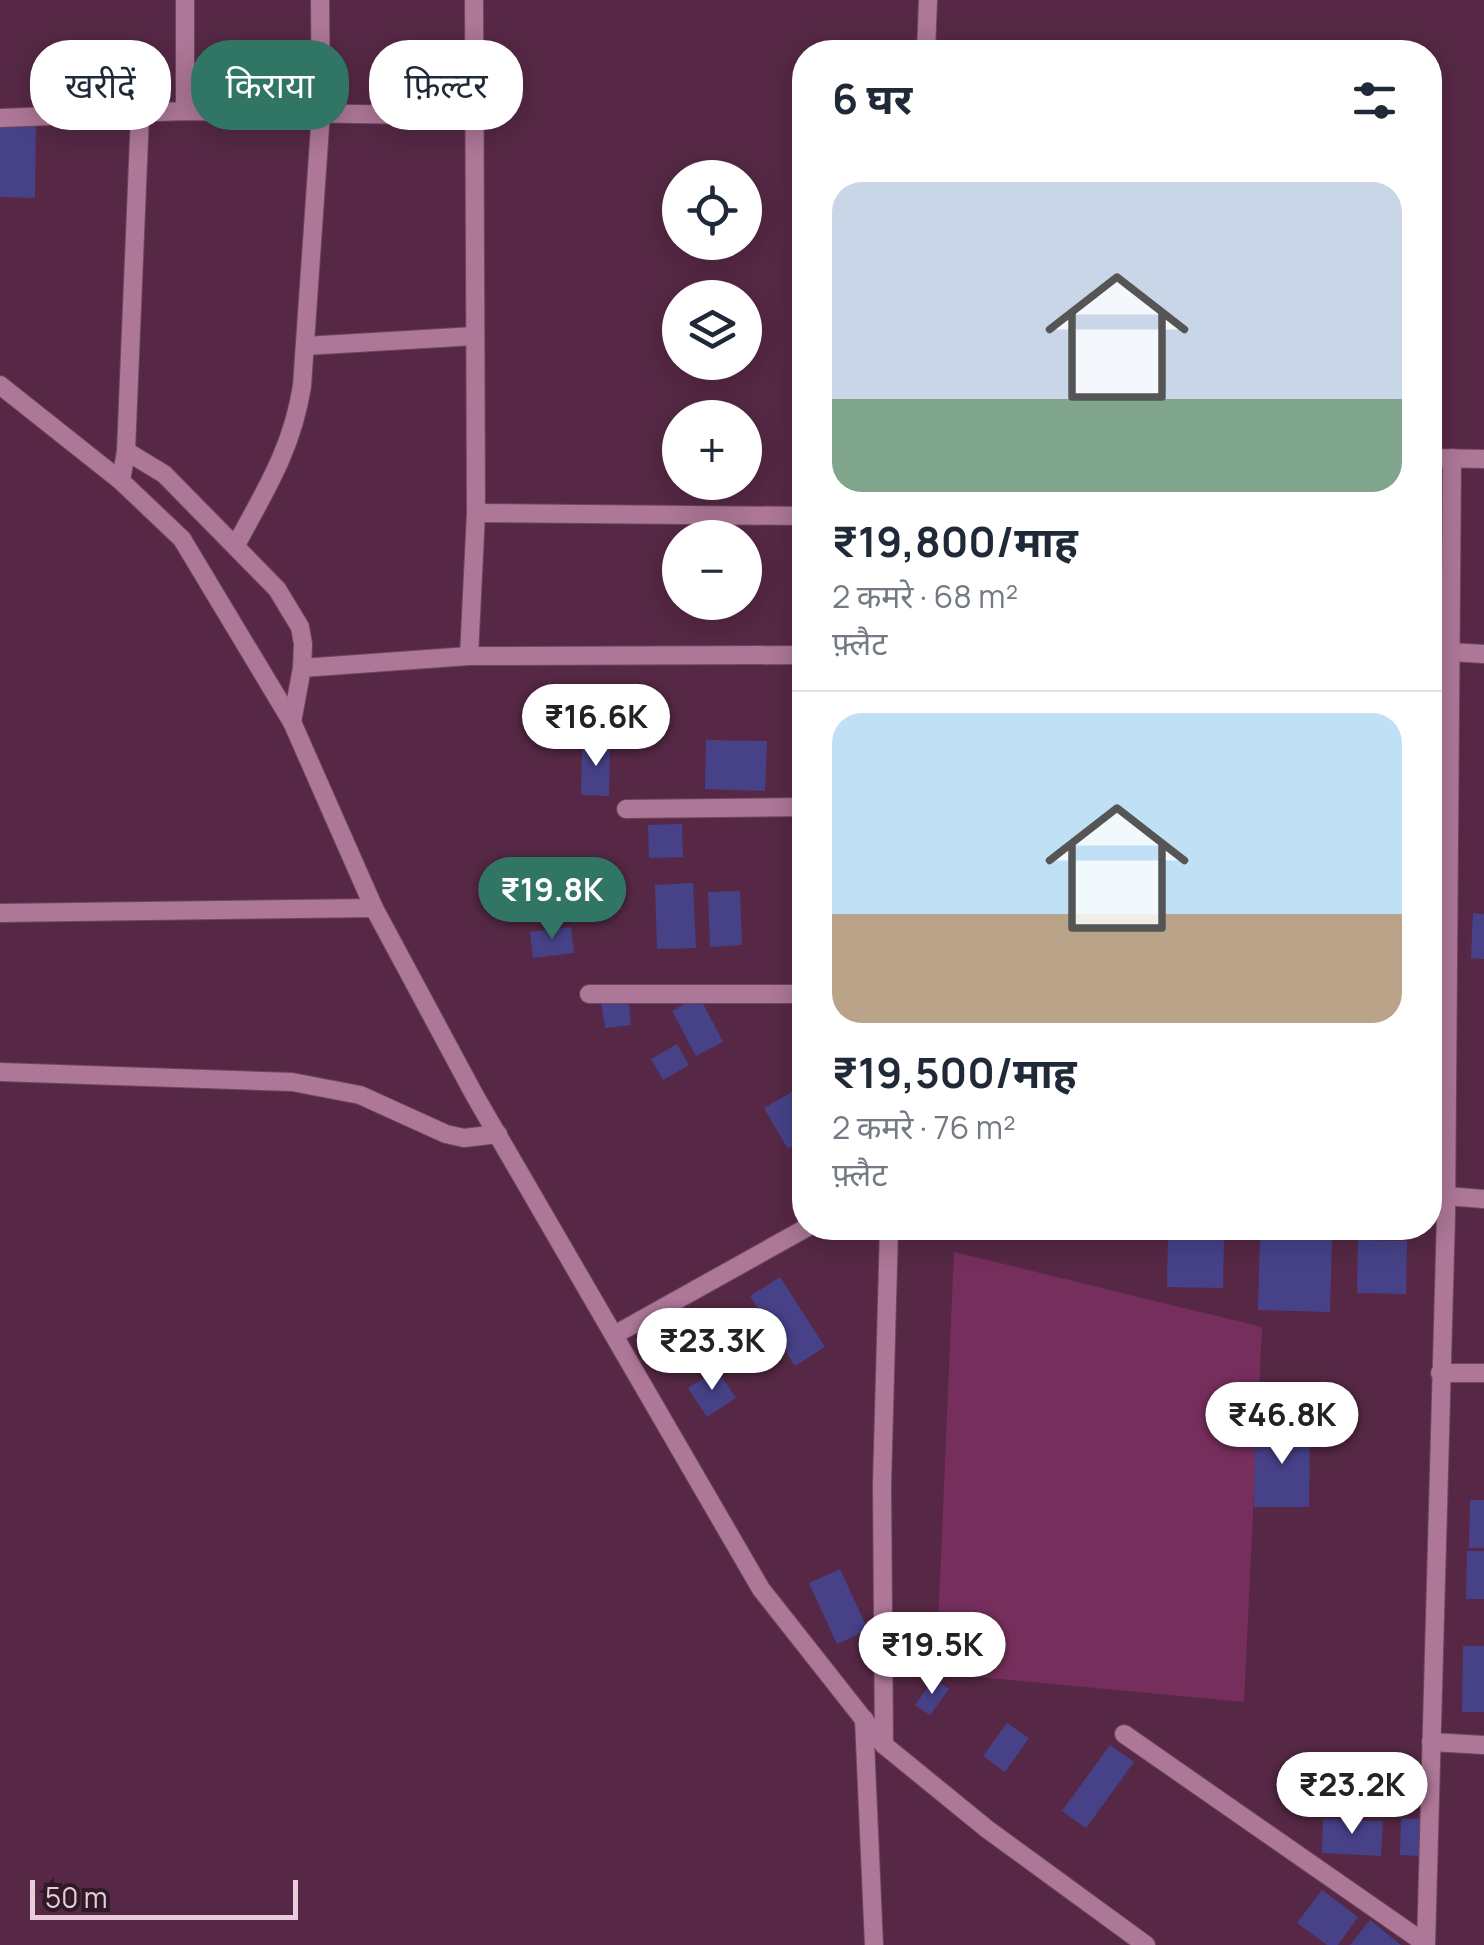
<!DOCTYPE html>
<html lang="hi">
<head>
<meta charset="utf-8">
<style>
	:root { --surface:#fff; --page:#f2f2f3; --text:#1f2937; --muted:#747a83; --line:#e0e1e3; --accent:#317665 }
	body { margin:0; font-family:Manrope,"Noto Sans Devanagari",sans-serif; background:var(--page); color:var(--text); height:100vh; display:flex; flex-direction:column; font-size:38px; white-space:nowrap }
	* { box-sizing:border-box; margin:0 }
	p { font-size:32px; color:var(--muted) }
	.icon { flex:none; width:55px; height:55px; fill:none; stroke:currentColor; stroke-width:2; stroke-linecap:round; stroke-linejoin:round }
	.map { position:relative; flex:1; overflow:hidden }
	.details { position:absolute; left:792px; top:40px; width:650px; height:1200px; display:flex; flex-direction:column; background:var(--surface); border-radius:40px; box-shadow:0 5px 25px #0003 }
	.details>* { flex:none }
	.hud { position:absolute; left:30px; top:40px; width:612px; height:90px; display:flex; gap:20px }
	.tools { position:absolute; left:662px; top:160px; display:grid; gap:20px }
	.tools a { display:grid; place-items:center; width:100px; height:100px; border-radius:50%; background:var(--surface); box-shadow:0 5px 25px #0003; font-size:50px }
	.scale { position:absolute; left:30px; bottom:25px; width:268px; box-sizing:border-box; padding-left:10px; border:5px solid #e9cbdc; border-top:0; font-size:28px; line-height:35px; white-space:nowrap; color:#e9cbdc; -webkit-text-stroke:8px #2f1a26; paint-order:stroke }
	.price { position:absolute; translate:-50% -85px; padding:0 22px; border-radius:35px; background:#fff; color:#222; font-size:32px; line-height:65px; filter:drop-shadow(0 2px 5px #0008) }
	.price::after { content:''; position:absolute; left:50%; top:60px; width:30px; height:22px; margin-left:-15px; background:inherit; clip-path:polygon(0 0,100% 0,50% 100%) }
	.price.active { background:var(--accent); color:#fff }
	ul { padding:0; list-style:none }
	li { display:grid; align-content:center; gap:20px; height:530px; padding:0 40px }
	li+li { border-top:2px solid var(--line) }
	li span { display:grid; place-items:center; height:310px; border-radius:30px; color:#555 }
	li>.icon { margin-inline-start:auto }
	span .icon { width:180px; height:180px; fill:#fffc; stroke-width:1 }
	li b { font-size:42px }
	h2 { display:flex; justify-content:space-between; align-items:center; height:120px; padding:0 40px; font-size:42px }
	.pill { padding:0 35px; border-radius:40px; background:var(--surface); box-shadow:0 5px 25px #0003; font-size:35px; line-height:90px }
	.pill.active { background:var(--accent); color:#fff }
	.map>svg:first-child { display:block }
	.water { fill:#762f5d }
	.building { fill:#474288 }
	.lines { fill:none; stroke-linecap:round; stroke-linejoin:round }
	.minor-casing { stroke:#6e4660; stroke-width:20 }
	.minor { stroke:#ad7797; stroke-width:18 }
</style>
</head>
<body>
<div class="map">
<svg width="1484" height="1945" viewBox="0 0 1484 1945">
	<rect width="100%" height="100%" fill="#562845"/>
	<!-- water -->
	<polygon class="water" points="954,1252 1262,1327 1244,1702 936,1673"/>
	<!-- building -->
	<g class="building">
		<polygon points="0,124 36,124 35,198 0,197"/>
		<polygon points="706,740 767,741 765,791 705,789"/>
		<polygon points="582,743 610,743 609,796 581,795"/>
		<polygon points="682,824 683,857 649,858 648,825"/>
		<polygon points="693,883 696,948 657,949 655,885"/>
		<polygon points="800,887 805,887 805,957 801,957"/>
		<polygon points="740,891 742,945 710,947 708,892"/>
		<polygon points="1473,913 1484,914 1484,959 1471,958"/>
		<polygon points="571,927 574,953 533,958 530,932"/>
		<polygon points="699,996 723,1042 696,1056 672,1011"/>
		<polygon points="628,998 631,1025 605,1028 601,1001"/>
		<polygon points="677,1044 689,1065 663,1080 651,1059"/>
		<polygon points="792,1092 805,1115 805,1139 788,1149 764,1108"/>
		<polygon points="1168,1234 1224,1235 1223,1288 1167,1287"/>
		<polygon points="1260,1237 1332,1238 1330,1312 1258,1310"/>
		<polygon points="1358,1240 1407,1241 1406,1294 1357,1293"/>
		<polygon points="780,1277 825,1347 795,1366 750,1296"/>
		<polygon points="717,1370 736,1398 707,1417 688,1388"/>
		<polygon points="1255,1427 1310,1428 1309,1507 1254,1507"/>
		<polygon points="1470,1500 1484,1500 1484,1548 1469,1548"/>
		<polygon points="1467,1551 1484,1551 1484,1599 1466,1599"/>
		<polygon points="840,1569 868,1630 837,1644 809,1583"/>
		<polygon points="1463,1646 1484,1646 1484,1712 1462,1712"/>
		<polygon points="934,1679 949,1689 930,1715 915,1705"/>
		<polygon points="1007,1723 1029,1738 1005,1772 983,1756"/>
		<polygon points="1110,1745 1134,1762 1086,1828 1062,1811"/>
		<polygon points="1401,1818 1420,1819 1419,1856 1400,1855"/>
		<polygon points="1323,1819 1383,1821 1381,1856 1322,1853"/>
		<polygon points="1322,1890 1358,1917 1338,1945 1327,1945 1297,1923"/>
		<polygon points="1370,1920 1401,1945 1350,1945"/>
	</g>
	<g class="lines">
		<defs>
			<g id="minor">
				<polyline points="185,0 185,111"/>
				<polyline points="926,52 928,0"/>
				<polyline points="0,118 185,111 475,116"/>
				<polyline points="305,346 475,336"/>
				<polyline points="0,385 121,481 182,539 292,722 374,908 475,1096 761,1589 884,1745 987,1829 1146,1945"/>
				<polyline points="126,451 164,474 277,589 300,627 303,644 302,668"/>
				<polyline points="1430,458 1484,459"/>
				<polyline points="121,481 126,451 140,114"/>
				<polyline points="476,513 805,516"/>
				<path d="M236,545C266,489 292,449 302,386L321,112L320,0"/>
				<polyline points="1451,652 1484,654"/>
				<polyline points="469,656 476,513 474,0"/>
				<polyline points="292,722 302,668 469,656 805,655"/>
				<polyline points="626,809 805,807"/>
				<polyline points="0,913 374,908"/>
				<polyline points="589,994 805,994"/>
				<polyline points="0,1072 292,1082 360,1095 446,1134 464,1138 498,1134"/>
				<polyline points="1446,1196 1484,1199"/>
				<polyline points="616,1334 806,1228"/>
				<polyline points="1440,1373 1484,1373"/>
				<polyline points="864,1719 874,1945"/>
				<polyline points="1124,1734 1426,1944"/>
				<polyline points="1431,1742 1484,1745"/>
				<polyline points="884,1745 882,1485 889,1228"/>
				<polyline points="1426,1945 1446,1215 1452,458"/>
			</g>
		</defs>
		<!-- minor casing -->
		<use href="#minor" class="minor-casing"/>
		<!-- minor -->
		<use href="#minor" class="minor"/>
	</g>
</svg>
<div class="tools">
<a><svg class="icon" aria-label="locate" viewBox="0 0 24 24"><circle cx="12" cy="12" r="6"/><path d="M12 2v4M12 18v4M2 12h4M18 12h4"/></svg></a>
<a><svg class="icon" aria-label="layers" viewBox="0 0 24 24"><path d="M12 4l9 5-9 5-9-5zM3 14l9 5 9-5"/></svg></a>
<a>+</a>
<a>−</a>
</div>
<div class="scale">50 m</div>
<b class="price" style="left:596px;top:769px">₹16.6K</b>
<b class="price active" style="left:552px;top:942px">₹19.8K</b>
<b class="price" style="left:712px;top:1393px">₹23.3K</b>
<b class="price" style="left:1282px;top:1467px">₹46.8K</b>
<b class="price" style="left:932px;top:1697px">₹19.5K</b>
<b class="price" style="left:1352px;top:1837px">₹23.2K</b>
<div class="hud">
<a class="pill">खरीदें</a>
<a class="pill active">किराया</a>
<a class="pill">फ़िल्टर</a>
</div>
<section class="details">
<h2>6 घर<svg class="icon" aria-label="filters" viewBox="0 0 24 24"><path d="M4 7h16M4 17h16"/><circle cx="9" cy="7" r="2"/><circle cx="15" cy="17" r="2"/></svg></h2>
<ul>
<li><span style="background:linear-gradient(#c9d6e8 70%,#7fa58c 0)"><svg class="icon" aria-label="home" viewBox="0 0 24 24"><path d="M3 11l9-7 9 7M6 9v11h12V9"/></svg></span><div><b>₹19,800/माह</b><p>2 कमरे · 68 m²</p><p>फ़्लैट</p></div></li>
<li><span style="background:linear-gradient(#bfe0f5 65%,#b9a48a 0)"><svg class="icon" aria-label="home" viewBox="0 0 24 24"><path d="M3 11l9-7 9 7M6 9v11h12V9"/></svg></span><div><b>₹19,500/माह</b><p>2 कमरे · 76 m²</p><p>फ़्लैट</p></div></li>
</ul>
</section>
</div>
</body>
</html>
